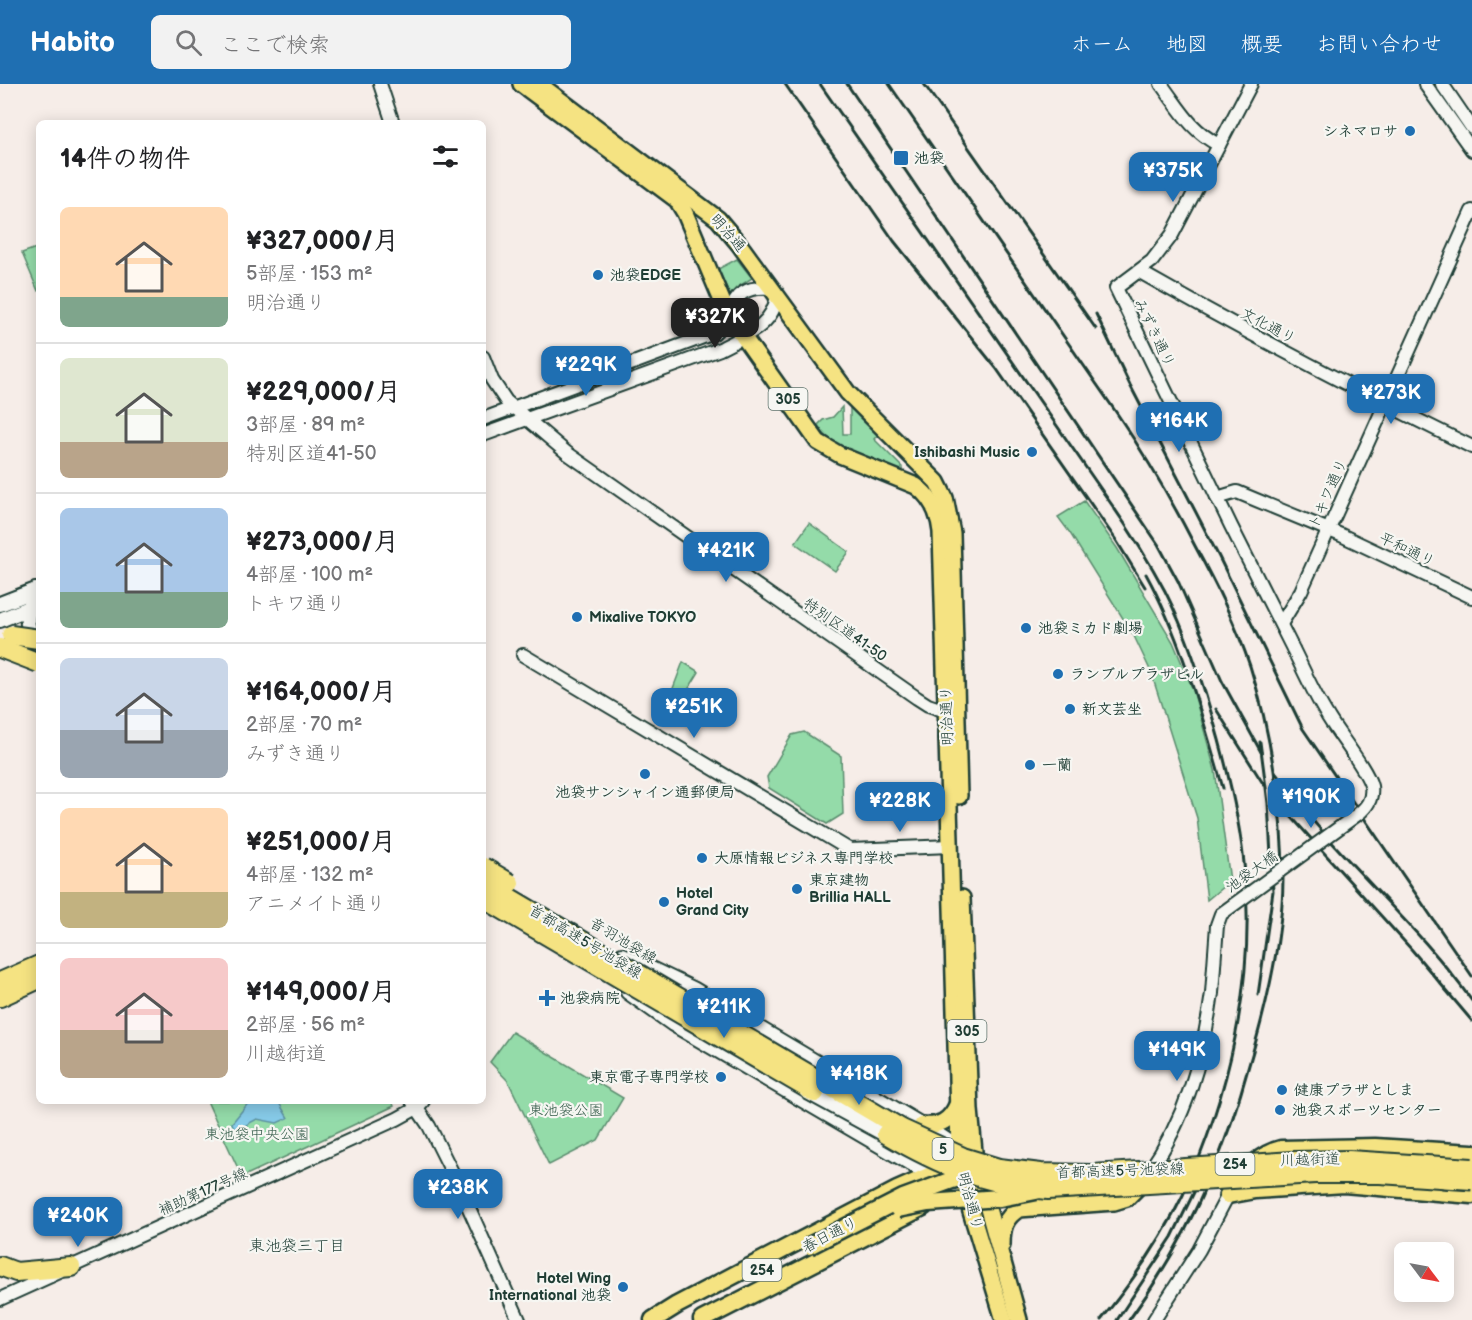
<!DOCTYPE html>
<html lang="ja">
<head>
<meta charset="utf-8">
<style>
	:root { --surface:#fff; --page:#f2f2f2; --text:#202124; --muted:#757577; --line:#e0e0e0; --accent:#1f6fb2 }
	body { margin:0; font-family:"Balsamiq Sans","Klee One",sans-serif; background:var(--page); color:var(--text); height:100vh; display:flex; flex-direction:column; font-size:22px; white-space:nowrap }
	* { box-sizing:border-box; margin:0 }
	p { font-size:20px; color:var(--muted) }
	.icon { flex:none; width:33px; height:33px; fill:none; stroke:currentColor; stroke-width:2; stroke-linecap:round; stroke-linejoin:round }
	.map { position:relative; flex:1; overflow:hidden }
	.drawer { position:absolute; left:36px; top:36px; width:450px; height:984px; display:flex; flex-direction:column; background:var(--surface); border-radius:9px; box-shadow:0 3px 15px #0003 }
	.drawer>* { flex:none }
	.needle { width:39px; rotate:122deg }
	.buttons { position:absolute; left:1394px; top:1158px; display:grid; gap:12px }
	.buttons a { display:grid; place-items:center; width:60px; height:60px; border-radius:9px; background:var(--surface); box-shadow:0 3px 15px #0003; font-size:30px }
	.price { position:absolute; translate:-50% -51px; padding:0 14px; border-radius:12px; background:var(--accent); color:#fff; font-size:20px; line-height:39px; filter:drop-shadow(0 2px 3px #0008) }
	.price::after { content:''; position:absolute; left:50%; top:36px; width:18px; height:14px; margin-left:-9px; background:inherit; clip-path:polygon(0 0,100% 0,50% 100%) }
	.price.active { background:#222; color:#fff }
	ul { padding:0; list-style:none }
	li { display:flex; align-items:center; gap:18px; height:150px; padding:0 24px }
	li+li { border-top:2px solid var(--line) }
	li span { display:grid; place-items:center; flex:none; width:168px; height:120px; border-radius:9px; color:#555 }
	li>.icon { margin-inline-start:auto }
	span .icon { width:72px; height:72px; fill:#fffc; stroke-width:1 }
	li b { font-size:26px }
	h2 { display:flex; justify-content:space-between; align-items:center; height:72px; padding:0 24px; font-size:26px }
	header { display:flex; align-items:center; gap:36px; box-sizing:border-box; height:84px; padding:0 30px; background:var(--accent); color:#fff }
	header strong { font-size:28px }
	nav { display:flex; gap:33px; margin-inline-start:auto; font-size:21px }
	.search { width:420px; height:54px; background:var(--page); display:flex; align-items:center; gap:15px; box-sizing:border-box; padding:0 21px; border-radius:9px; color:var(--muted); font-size:22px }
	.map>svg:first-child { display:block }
	.green { fill:#94dba9; stroke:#5a8c6e; stroke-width:1.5 }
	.water { fill:#87cbe9; stroke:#5d92a1; stroke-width:1.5 }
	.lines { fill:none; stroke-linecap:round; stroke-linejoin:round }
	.tertiary-casing { stroke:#1f3d34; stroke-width:16 }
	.secondary-casing { stroke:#1f3d34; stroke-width:18 }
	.primary-casing { stroke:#1f3d34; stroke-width:20 }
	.trunk-casing { stroke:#1f3d34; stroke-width:21 }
	.motorway-casing { stroke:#1f3d34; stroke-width:22 }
	.tertiary { stroke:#f6f6f2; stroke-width:12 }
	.secondary { stroke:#f6f6f2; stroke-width:14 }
	.primary { stroke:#f5e382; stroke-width:15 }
	.trunk { stroke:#f5e382; stroke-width:16 }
	.motorway { stroke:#f5e382; stroke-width:18 }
	.rail { stroke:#1f3d34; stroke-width:3 }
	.tertiary-bridge-casing { stroke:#1f3d34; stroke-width:16; stroke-linecap:butt }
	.secondary-bridge-casing { stroke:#1f3d34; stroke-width:18; stroke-linecap:butt }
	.trunk-bridge-casing { stroke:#1f3d34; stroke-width:21; stroke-linecap:butt }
	.motorway-bridge-casing { stroke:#1f3d34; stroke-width:22; stroke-linecap:butt }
	.tertiary-bridge { stroke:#f6f6f2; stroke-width:12 }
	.secondary-bridge { stroke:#f6f6f2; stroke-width:14 }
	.trunk-bridge { stroke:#f5e382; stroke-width:16 }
	.motorway-bridge { stroke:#f5e382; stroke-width:18 }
	.poi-dot { fill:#1f6fb2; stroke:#f6f6f2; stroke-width:2 }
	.labels { text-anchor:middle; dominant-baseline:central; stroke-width:4.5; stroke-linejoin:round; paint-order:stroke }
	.shield { fill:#f6f6f2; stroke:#60746d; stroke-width:1.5 }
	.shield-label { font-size:14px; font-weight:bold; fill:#1f3d34 }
	.poi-label { font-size:15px; font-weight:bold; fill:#1f3d34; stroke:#f6f6f2; text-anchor:start }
	.street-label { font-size:15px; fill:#1f3d34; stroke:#f6f6f2 }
	.park-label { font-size:15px; fill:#365d4b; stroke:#f6f6f2 }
	.neighbourhood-label { font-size:16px; fill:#1f3d34; stroke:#f6f6f2 }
</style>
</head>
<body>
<header>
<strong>Habito</strong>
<div class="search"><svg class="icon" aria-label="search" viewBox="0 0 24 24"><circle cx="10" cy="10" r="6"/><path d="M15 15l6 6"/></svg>ここで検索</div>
<nav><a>ホーム</a><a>地図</a><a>概要</a><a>お問い合わせ</a></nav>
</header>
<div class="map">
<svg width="1472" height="1236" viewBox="0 0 1472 1236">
	<rect width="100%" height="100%" fill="#f6ede8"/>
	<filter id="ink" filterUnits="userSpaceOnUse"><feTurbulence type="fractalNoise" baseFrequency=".0167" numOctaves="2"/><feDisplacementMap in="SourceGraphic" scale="12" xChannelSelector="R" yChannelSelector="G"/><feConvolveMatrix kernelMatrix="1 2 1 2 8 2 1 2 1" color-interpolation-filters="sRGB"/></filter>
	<g filter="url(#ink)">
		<!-- green -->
		<g class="green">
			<polygon points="39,163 39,206 38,207 22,169"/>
			<polygon points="737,175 752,194 736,204 730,211 718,185"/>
			<path d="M850,319L880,348L874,355L902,383V387L900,388C873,377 832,367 818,341L823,336L833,333L842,323L843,350H850Z"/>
			<polygon points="1084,417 1117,464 1173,558 1193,606 1215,686 1230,797 1207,816 1197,734 1151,588 1134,552 1070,449 1058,433"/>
			<polygon points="809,439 849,468 835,487 795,459"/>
			<polygon points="683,578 699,588 669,637 664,639 661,636"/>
			<polygon points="804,648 841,672 843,730 827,740 769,704 767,693 792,651"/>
			<polygon points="512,948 623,1014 598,1056 549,1081 508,997 490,978"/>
			<polygon points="207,1017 392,1017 394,1022 242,1093"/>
		</g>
		<!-- water -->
		<polygon class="water" points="250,1017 278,1017 288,1034 277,1039 257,1035 235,1047 232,1039"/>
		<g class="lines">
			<defs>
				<g id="tertiary">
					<polyline points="380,0 393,39"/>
					<path d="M1161,0C1180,25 1190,46 1219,61"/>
					<polyline points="1251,0 1172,151 1152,177 1116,204 1231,442 1293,565"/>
					<polyline points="1425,0 1472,66"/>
					<polyline points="1442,0 1472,44"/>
					<path d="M1140,188C1249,250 1360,308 1472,363"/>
					<polyline points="483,273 492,296 506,317 567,369 917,614 928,621 952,629"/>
					<path d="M483,335L714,249C739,228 726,201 771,204"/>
					<path d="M483,351L720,265C744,252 774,242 777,211"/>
					<polyline points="1217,414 1237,408 1249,413 1341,451 1472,513"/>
					<polyline points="1281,540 1301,507 1472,127"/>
					<polyline points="523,571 850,766 951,762"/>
					<polyline points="412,1017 429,1042 460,1104 519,1236"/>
					<path d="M1148,1089C1186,1035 1203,974 1212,909"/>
					<polyline points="0,1215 397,1035 417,1024 423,1017"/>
					<polyline points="1154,1236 1199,1166 1228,1111"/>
				</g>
				<g id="secondary">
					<path d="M36,506C27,529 22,539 37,560"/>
					<polyline points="0,520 36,506"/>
					<polyline points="0,536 34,522"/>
					<polyline points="622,871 693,905 940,1052 961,1066"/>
					<polyline points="628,908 673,940 917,1083 965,1108"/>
				</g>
				<g id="primary">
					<path d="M521,0L677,116L685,129L728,231L818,358L840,371L916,402C931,413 939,429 941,448L959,1064L965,1108L1004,1236"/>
					<polyline points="539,0 718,135 739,160 848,309 937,398 945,414 952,449 959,712"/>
					<polyline points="962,814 970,1026 975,1078 1019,1236"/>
					<path d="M922,1041C939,1043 950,1037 957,1021"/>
					<path d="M1002,1161C1002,1145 1004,1134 1019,1125L1114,1118L1127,1114L1138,1103"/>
				</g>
				<g id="trunk">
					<path d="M1228,1111C1244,1091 1256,1071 1281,1065L1375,1063L1472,1069"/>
					<polyline points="1228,1111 1255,1106 1344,1100 1472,1111"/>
					<polyline points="653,1236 677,1221 897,1106 931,1091 960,1082"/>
					<polyline points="702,1236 923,1123"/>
				</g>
				<g id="motorway">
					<polyline points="0,898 39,881"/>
					<polyline points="0,913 39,895"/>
					<polyline points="0,1182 16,1188 71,1183"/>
				</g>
			</defs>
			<!-- tertiary casing -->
			<use href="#tertiary" class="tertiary-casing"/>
			<!-- secondary casing -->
			<use href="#secondary" class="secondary-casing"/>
			<!-- primary casing -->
			<use href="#primary" class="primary-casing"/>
			<!-- trunk casing -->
			<use href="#trunk" class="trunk-casing"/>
			<!-- motorway casing -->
			<use href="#motorway" class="motorway-casing"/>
			<!-- tertiary -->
			<use href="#tertiary" class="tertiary"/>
			<!-- secondary -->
			<use href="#secondary" class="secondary"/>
			<!-- primary -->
			<use href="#primary" class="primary"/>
			<!-- trunk -->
			<use href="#trunk" class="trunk"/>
			<!-- motorway -->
			<use href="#motorway" class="motorway"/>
			<!-- rail -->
			<g class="rail">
				<polyline points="785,0 894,157 996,284 1116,456 1145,503"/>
				<path d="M820,0L1105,411C1127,442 1147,473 1165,507C1189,554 1205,605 1219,656C1231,700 1241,744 1245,789C1255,898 1229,1012 1183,1111C1162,1155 1132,1198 1101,1236"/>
				<polyline points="847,0 1158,460 1178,497 1222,597 1261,668"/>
				<path d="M889,0L1118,331C1147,374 1172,417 1195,462C1216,501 1236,540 1250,582C1270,644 1283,729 1283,794C1283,854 1266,924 1249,981C1224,1073 1185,1160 1129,1236"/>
				<polyline points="924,0 1096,245"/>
				<polyline points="1096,230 1130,301 1219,473 1303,645 1472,892"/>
				<path d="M1146,490C1182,555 1202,633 1223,704"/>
				<polyline points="1216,625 1264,701"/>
				<path d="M1275,688C1333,771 1414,835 1472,917"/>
				<polyline points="1277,717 1412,866 1472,937"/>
				<polyline points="1258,911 1273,807 1268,719 1260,658"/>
				<polyline points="1117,1236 1172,1153 1201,1094"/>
			</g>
			<defs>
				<path id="tertiary-bridge" d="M1212,909L1217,841L1221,830L1358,730C1367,723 1373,715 1371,702C1367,685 1337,649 1327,631C1314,610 1304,587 1293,565"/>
				<polyline id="secondary-bridge" points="806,1007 892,1054"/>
				<g id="trunk-bridge">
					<polyline points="1442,1095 1472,1097"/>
					<polyline points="898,1125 928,1119 1000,1114 1036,1107"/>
					<polyline points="809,1162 903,1114 952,1096 978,1089"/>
				</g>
				<g id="motorway-bridge">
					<polyline points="11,551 39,555"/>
					<polyline points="0,564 39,579"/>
					<polyline points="483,783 510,799"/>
					<polyline points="483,798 902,1045 963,1073 999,1084 1041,1089 1092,1090 1293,1077 1349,1076 1472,1084"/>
					<polyline points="483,814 815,1009"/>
					<path d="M886,1050C939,1081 986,1101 1048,1106L1315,1090H1380L1455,1095"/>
				</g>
			</defs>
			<!-- tertiary-bridge casing -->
			<use href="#tertiary-bridge" class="tertiary-bridge-casing"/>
			<!-- secondary-bridge casing -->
			<use href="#secondary-bridge" class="secondary-bridge-casing"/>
			<!-- trunk-bridge casing -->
			<use href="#trunk-bridge" class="trunk-bridge-casing"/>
			<!-- motorway-bridge casing -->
			<use href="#motorway-bridge" class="motorway-bridge-casing"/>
			<!-- tertiary-bridge -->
			<use href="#tertiary-bridge" class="tertiary-bridge"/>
			<!-- secondary-bridge -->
			<use href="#secondary-bridge" class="secondary-bridge"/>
			<!-- trunk-bridge -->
			<use href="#trunk-bridge" class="trunk-bridge"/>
			<!-- motorway-bridge -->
			<use href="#motorway-bridge" class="motorway-bridge"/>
		</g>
	</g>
	<!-- markers -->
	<g class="poi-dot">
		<circle cx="1410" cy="47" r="6"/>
		<rect x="893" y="66" width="16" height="16" rx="3"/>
		<circle cx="598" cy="191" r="6"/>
		<circle cx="1032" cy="368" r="6"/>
		<circle cx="577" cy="533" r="6"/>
		<circle cx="1026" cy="544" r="6"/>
		<circle cx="1058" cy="590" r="6"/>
		<circle cx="1070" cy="625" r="6"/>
		<circle cx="1030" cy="681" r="6"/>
		<circle cx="645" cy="690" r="6"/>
		<circle cx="702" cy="774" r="6"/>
		<circle cx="797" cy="805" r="6"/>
		<circle cx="664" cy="818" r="6"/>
		<path d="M544 905h6v6h6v6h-6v6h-6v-6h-6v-6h6z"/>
		<circle cx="721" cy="993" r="6"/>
		<circle cx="1282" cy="1006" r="6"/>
		<circle cx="1280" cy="1026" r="6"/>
		<circle cx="623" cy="1203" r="6"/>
	</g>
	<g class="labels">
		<!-- shield labels -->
		<g class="shield">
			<rect x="768.5" y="304" width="39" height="22" rx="4.5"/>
			<rect x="947.5" y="936" width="39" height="22" rx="4.5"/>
			<rect x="932.5" y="1054" width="21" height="22" rx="4.5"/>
			<rect x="1215.5" y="1069" width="39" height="22" rx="4.5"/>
			<rect x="742.5" y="1175" width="39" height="22" rx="4.5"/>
		</g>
		<g class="shield-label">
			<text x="788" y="315">305</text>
			<text x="967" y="947">305</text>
			<text x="943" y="1065">5</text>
			<text x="1235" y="1080">254</text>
			<text x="762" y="1186">254</text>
		</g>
		<!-- poi labels -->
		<g class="poi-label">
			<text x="1398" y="47" text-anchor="end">シネマロサ</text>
			<text x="914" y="74">池袋</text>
			<text x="610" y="191">池袋EDGE</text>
			<text x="1020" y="368" text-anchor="end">Ishibashi Music</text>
			<text x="589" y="533">Mixalive TOKYO</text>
			<text x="1038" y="544">池袋ミカド劇場</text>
			<text x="1070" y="590">ランブルプラザビル</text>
			<text x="1082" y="625">新文芸坐</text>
			<text x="1042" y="681">一蘭</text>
			<text x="645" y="708" text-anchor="middle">池袋サンシャイン通郵便局</text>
			<text x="714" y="774">大原情報ビジネス専門学校</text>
			<text x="809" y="796">東京建物<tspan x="809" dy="17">Brillia HALL</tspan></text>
			<text x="676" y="809">Hotel<tspan x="676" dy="17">Grand City</tspan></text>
			<text x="560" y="914">池袋病院</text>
			<text x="709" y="993" text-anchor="end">東京電子専門学校</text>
			<text x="1294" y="1006">健康プラザとしま</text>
			<text x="1292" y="1026">池袋スポーツセンター</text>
			<text x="611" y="1194" text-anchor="end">Hotel Wing<tspan x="611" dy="17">International 池袋</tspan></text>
		</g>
		<!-- street labels -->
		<g class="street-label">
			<text transform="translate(728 149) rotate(49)">明治通</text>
			<text transform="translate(1268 242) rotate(28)">文化通り</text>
			<text transform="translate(1154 249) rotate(64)">みずき通り</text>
			<text transform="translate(1328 410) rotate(-66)">トキワ通り</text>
			<text transform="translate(1407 466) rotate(26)">平和通り</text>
			<text transform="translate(845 546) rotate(35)">特別区道41-50</text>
			<text transform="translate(947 632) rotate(-92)">明治通り</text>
			<text transform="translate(1252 788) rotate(-35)">池袋大橋</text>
			<text transform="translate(623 857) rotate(31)">音羽池袋線</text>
			<text transform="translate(585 858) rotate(31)">首都高速5号池袋線</text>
			<text transform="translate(1310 1076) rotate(-2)">川越街道</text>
			<text transform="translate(1120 1087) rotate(-2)">首都高速5号池袋線</text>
			<text transform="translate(203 1108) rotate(-24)">補助第177号線</text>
			<text transform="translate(970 1117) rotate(75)">明治通り</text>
			<text transform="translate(830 1151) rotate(-27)">春日通り</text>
		</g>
		<!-- park labels -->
		<g class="park-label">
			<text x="566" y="1026">東池袋公園</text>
			<text x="257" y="1050">東池袋中央公園</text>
		</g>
		<!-- neighbourhood labels -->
		<g class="neighbourhood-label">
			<text x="297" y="1162">東池袋三丁目</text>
		</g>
	</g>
</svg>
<div class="buttons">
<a><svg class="needle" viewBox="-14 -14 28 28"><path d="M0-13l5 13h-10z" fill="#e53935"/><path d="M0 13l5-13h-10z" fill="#757577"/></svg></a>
</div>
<b class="price" style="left:1173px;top:119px">¥375K</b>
<b class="price active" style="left:715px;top:265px">¥327K</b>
<b class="price" style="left:586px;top:313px">¥229K</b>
<b class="price" style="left:1391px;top:341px">¥273K</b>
<b class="price" style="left:1179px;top:369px">¥164K</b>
<b class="price" style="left:726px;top:499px">¥421K</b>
<b class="price" style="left:694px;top:655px">¥251K</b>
<b class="price" style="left:1311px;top:745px">¥190K</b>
<b class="price" style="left:900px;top:749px">¥228K</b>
<b class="price" style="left:724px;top:955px">¥211K</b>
<b class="price" style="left:1177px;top:998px">¥149K</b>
<b class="price" style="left:859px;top:1022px">¥418K</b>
<b class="price" style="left:458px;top:1136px">¥238K</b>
<b class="price" style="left:78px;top:1164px">¥240K</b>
<section class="drawer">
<h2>14件の物件<svg class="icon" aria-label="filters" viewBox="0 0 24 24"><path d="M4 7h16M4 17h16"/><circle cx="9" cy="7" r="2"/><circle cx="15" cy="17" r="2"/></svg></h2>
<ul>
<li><span style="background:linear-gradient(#ffd9b3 75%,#7fa58c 0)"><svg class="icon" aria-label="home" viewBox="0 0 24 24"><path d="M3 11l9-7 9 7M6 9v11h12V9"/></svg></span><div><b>¥327,000/月</b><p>5部屋 · 153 m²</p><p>明治通り</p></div></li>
<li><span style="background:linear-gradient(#dfe7d0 70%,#b9a48a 0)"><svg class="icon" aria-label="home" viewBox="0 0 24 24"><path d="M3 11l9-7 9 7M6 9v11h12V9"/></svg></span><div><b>¥229,000/月</b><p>3部屋 · 89 m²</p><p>特別区道41-50</p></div></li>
<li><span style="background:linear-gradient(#a9c7e8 70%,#7fa58c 0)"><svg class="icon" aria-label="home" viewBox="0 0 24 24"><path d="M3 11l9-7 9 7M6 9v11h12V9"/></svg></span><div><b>¥273,000/月</b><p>4部屋 · 100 m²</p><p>トキワ通り</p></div></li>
<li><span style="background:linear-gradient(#c9d6e8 60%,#9aa5b1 0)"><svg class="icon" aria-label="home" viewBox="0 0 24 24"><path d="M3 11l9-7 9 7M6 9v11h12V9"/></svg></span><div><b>¥164,000/月</b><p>2部屋 · 70 m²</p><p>みずき通り</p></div></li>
<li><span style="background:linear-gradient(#ffd9b3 70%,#c2b280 0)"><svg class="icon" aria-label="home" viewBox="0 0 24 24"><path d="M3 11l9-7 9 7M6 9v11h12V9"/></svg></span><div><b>¥251,000/月</b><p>4部屋 · 132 m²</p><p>アニメイト通り</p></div></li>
<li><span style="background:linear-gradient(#f6c9c9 60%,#b9a48a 0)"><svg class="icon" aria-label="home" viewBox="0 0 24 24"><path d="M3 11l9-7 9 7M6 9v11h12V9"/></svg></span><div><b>¥149,000/月</b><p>2部屋 · 56 m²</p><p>川越街道</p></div></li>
</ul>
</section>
</div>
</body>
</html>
